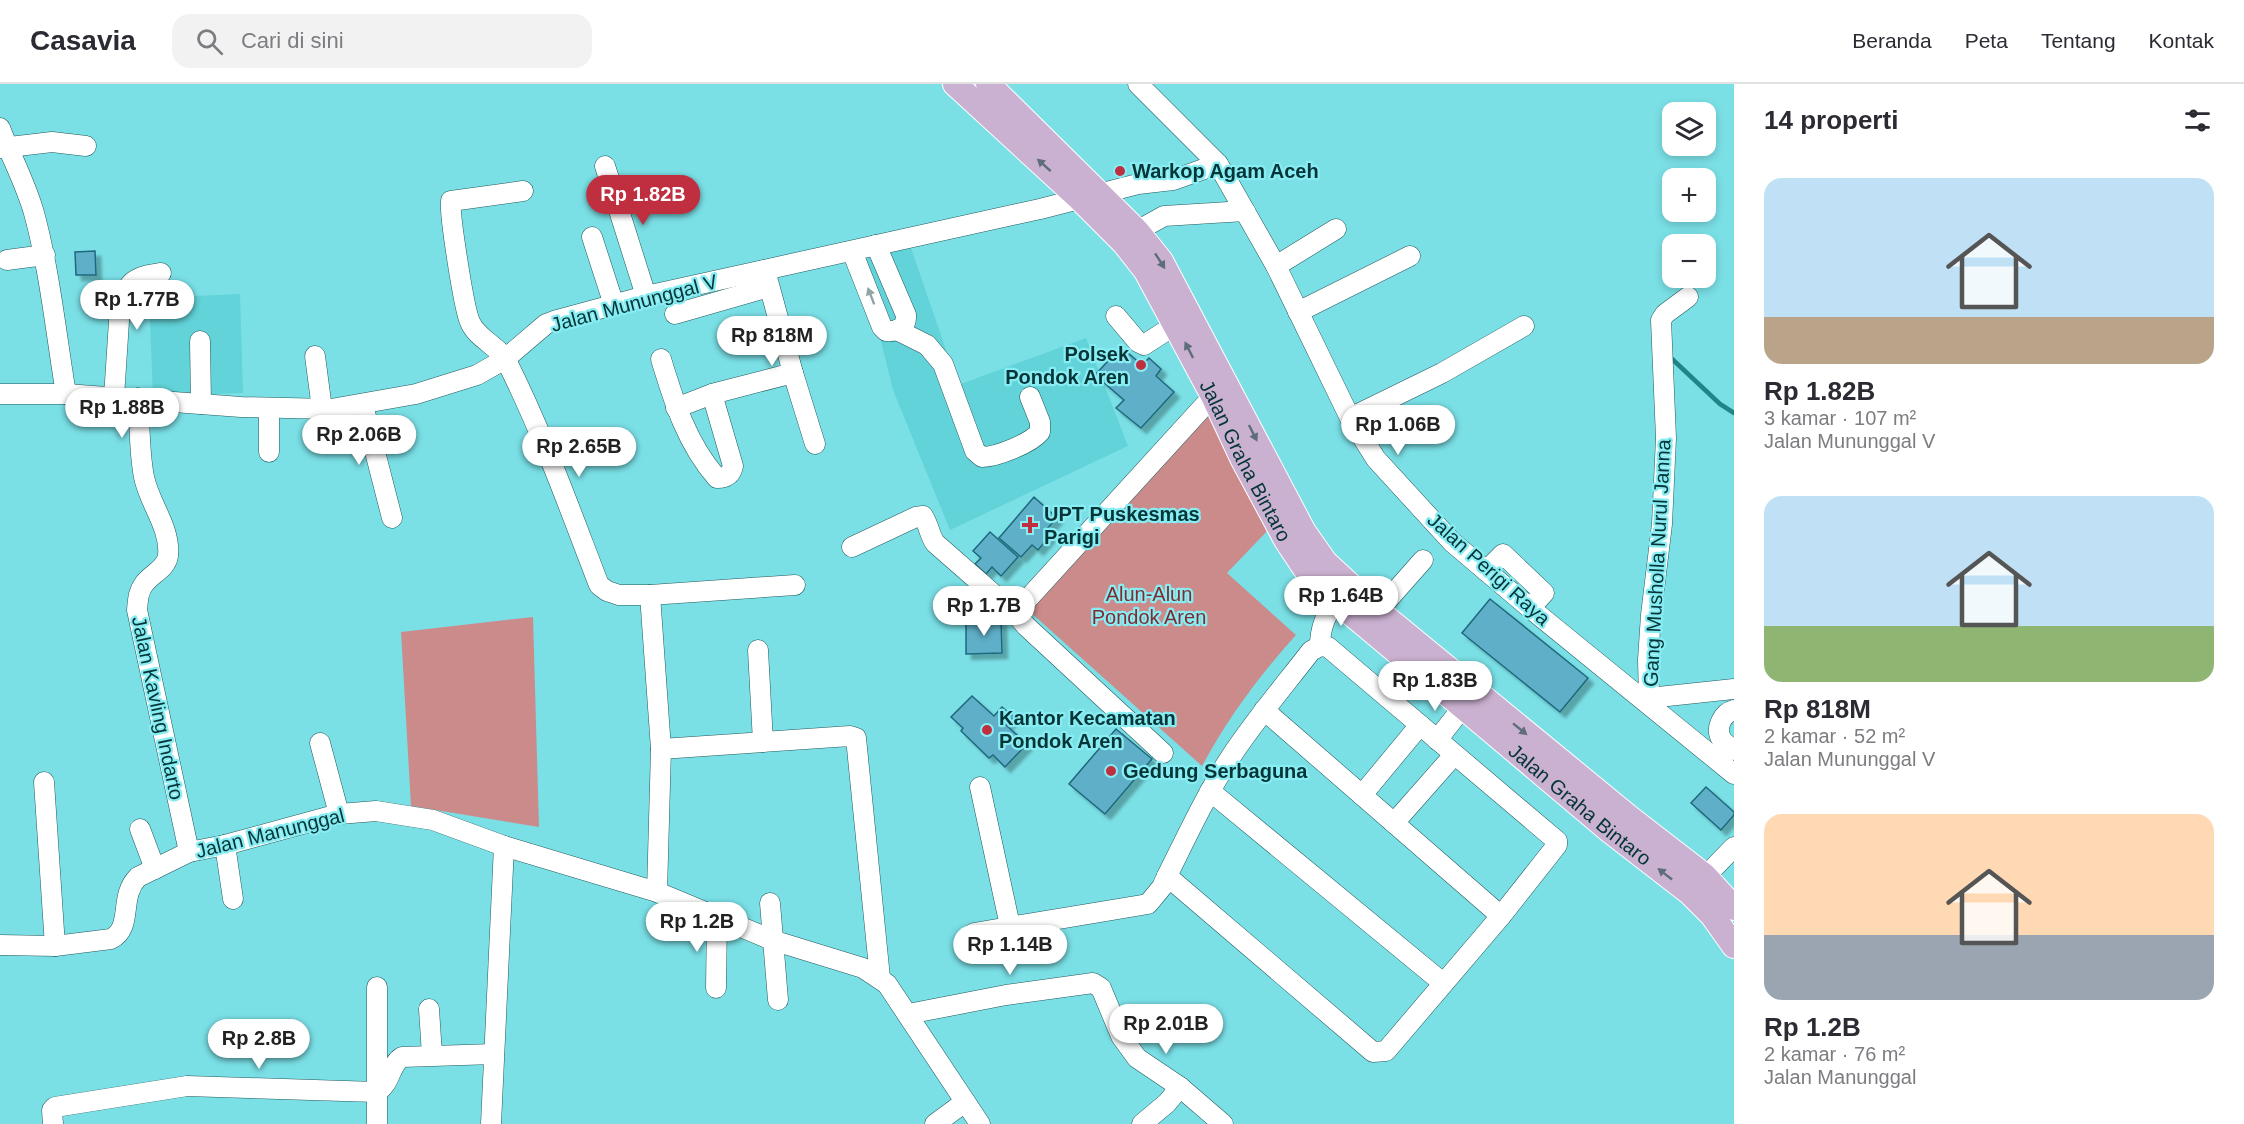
<!DOCTYPE html>
<html lang="id">
<head>
<meta charset="utf-8">
<style>
	:root { --surface:#fff; --page:#f2f2f3; --text:#2b2b33; --muted:#7c7c81; --line:#e1e1e2; --accent:#c02f3f }
	body { margin:0; font-family:Helvetica,sans-serif; background:var(--page); color:var(--text); height:100vh; display:flex; flex-direction:column; font-size:22px; white-space:nowrap }
	* { box-sizing:border-box; margin:0 }
	p { font-size:20px; color:var(--muted) }
	.icon { flex:none; width:33px; height:33px; fill:none; stroke:currentColor; stroke-width:2; stroke-linecap:round; stroke-linejoin:round }
	.map { position:relative; flex:1; overflow:hidden }
	.drawer { display:flex; flex-direction:column; background:var(--surface); width:510px }
	.drawer>* { flex:none }
	.fabs { position:absolute; left:1662px; top:18px; display:grid; gap:12px }
	.fabs a { display:grid; place-items:center; width:54px; height:54px; border-radius:12px; background:var(--surface); box-shadow:0 3px 9px #0003; font-size:30px }
	.price { position:absolute; translate:-50% -51px; padding:0 14px; border-radius:21px; background:#fff; color:#222; font-size:20px; line-height:39px; filter:drop-shadow(0 2px 3px #0008) }
	.price::after { content:''; position:absolute; left:50%; top:36px; width:18px; height:14px; margin-left:-9px; background:inherit; clip-path:polygon(0 0,100% 0,50% 100%) }
	.price.selected { background:var(--accent); color:#fff }
	ul { padding:0; list-style:none }
	li { display:grid; align-content:center; gap:12px; height:318px; padding:0 30px }
	li span { display:grid; place-items:center; height:186px; border-radius:18px; color:#555 }
	li>.icon { margin-inline-start:auto }
	span .icon { width:108px; height:108px; fill:#fffc; stroke-width:1 }
	li b { font-size:26px }
	h2 { display:flex; justify-content:space-between; align-items:center; height:72px; padding:0 30px; font-size:26px }
	header { display:flex; align-items:center; gap:36px; box-sizing:border-box; height:84px; padding:0 30px; background:var(--surface); border-bottom:2px solid var(--line) }
	header strong { font-size:28px }
	nav { display:flex; gap:33px; margin-inline-start:auto; font-size:21px }
	.search { width:420px; height:54px; background:var(--page); display:flex; align-items:center; gap:15px; box-sizing:border-box; padding:0 21px; border-radius:18px; color:var(--muted); font-size:22px }
	main { display:flex; flex:1; min-height:0 }
	.map>svg:first-child { display:block }
	.built { fill:#61d3d9 }
	.green { fill:#cc8b8b }
	.lines { fill:none; stroke-linecap:round; stroke-linejoin:round }
	.stream { stroke:#218489; stroke-width:4.5 }
	.building { fill:#5eafc8; stroke:#1f687c; stroke-width:1.5; filter:url(#shadow) }
	.minor-casing { stroke:#22595c; stroke-width:21 }
	.major-casing { stroke:#fff; stroke-width:26 }
	.minor { stroke:#fff; stroke-width:20 }
	.major { stroke:#cbb1d1; stroke-width:24 }
	.oneway { fill:#5e6d7c }
	.oneway2 { fill:#8ea4a5 }
	.poi-dot { fill:#c02f3f; stroke:#88edf3; stroke-width:2 }
	.labels { text-anchor:middle; dominant-baseline:central; stroke-width:4.5; stroke-linejoin:round; paint-order:stroke }
	.poi-label { font-size:20px; font-weight:bold; fill:#053537; stroke:#88edf3; text-anchor:start }
	.street-label { font-size:20px; fill:#053537; stroke:#88edf3 }
	.park-label { font-size:20px; fill:#802b30; stroke:#88edf3 }
</style>
</head>
<body>
<header>
<strong>Casavia</strong>
<div class="search"><svg class="icon" aria-label="search" viewBox="0 0 24 24"><circle cx="10" cy="10" r="6"/><path d="M15 15l6 6"/></svg>Cari di sini</div>
<nav><a>Beranda</a><a>Peta</a><a>Tentang</a><a>Kontak</a></nav>
</header>
<main>
<div class="map">
<svg width="1734" height="1040" viewBox="0 0 1734 1040">
	<defs>
		<filter id="shadow"><feDropShadow dx="5.5" dy="5.5" stdDeviation="1.5" flood-color="#0004"/></filter>
	</defs>
	<rect width="100%" height="100%" fill="#7ae0e6"/>
	<!-- built -->
	<g class="built">
		<polygon points="909,158 958,301 1086,254 1128,362 950,446 893,306 860,173"/>
		<polygon points="240,210 243,309 153,312 149,214"/>
	</g>
	<!-- green -->
	<g class="green">
		<path d="M1210,326L1272,442L1227,489L1296,551C1259,592 1228,634 1202,682L1029,527Z"/>
		<polygon points="533,533 539,743 411,722 401,548"/>
	</g>
	<g class="lines">
		<!-- stream -->
		<polyline class="stream" points="1670,273 1720,320 1734,329"/>
	</g>
	<!-- building -->
	<g class="building">
		<polygon points="95,167 96,191 76,191 75,168"/>
		<polygon points="1121,263 1142,281 1149,274 1161,285 1156,292 1174,308 1141,344 1116,324 1124,316 1095,291"/>
		<polygon points="1034,413 1057,434 1044,448 1050,452 1038,466 1032,461 1021,473 999,454"/>
		<polygon points="990,448 1018,473 1001,492 992,483 986,490 975,480 981,474 973,467"/>
		<polygon points="1490,515 1588,594 1560,628 1462,549"/>
		<polygon points="1001,536 1002,569 966,570 966,537"/>
		<polygon points="972,612 994,632 1002,623 1014,633 1006,641 1027,660 1005,683 993,671 989,674 961,647 963,644 951,633"/>
		<polygon points="1116,645 1152,675 1105,730 1069,700"/>
		<polygon points="1706,703 1734,728 1734,731 1721,746 1691,719"/>
	</g>
	<g class="lines">
		<defs>
			<g id="minor">
				<polyline points="1138,0 1218,80 1276,182 1350,334 1376,375 1452,458 1530,524 1734,690"/>
				<path d="M0,44C11,73 26,100 34,129C50,188 56,250 66,310"/>
				<polyline points="0,64 52,58 86,62"/>
				<polyline points="605,82 646,212"/>
				<path d="M523,107L451,117C449,129 464,225 470,238C477,255 499,262 507,278C543,350 570,426 599,501L607,507L619,511H650L795,501"/>
				<polyline points="592,153 614,221"/>
				<polyline points="1127,157 1137,147 1164,132 1245,127"/>
				<path d="M852,167L882,243L886,247C898,248 907,243 906,231L876,161"/>
				<polyline points="7,176 45,171"/>
				<polyline points="1276,182 1336,145"/>
				<polyline points="765,186 793,289 815,360"/>
				<polyline points="1298,228 1410,172"/>
				<polyline points="675,230 769,203"/>
				<polyline points="1116,232 1138,258 1144,261 1175,241"/>
				<path d="M897,246L927,261L943,280L975,367L982,373C997,373 1031,359 1040,348V338L1030,313"/>
				<polyline points="200,257 201,320"/>
				<polyline points="315,272 322,325"/>
				<path d="M661,275C674,318 687,360 717,394C726,394 731,391 733,382L712,310"/>
				<polyline points="0,310 66,310 241,323 331,325 416,310 477,291 505,275 546,240 554,237 646,212 1040,125 1138,100 1173,96 1218,80"/>
				<path d="M114,313L120,222C128,196 135,193 161,189"/>
				<path d="M138,314C140,340 139,368 144,393C149,419 171,444 168,472C166,485 151,490 144,500C138,508 138,516 137,526L189,768"/>
				<polyline points="363,321 392,434"/>
				<polyline points="676,324 712,310 793,289"/>
				<polyline points="1350,334 1442,289 1524,242"/>
				<polyline points="269,368 269,324"/>
				<path d="M852,463L916,433L923,432C929,441 929,450 935,459L1015,529L1026,542L1163,669"/>
				<polyline points="1486,487 1503,470 1544,509 1530,524"/>
				<polyline points="650,511 661,665 657,808"/>
				<polyline points="1378,527 1423,476"/>
				<polyline points="1015,529 1213,312 1225,308"/>
				<path d="M1320,562L1328,563L1557,757V761L1501,832L1386,967L1373,968L1167,792C1187,752 1206,711 1230,674C1255,636 1284,602 1311,567Z"/>
				<path d="M1320,562C1320,543 1326,532 1335,516"/>
				<polyline points="758,566 763,658"/>
				<polyline points="1649,614 1648,576 1651,531 1662,440 1666,354 1661,236 1665,230 1688,213"/>
				<polyline points="1646,618 1649,614 1734,605"/>
				<polyline points="1264,626 1501,832"/>
				<path d="M1734,626C1723,629 1714,644 1722,656C1724,659 1730,663 1734,666"/>
				<polyline points="1437,656 1463,623"/>
				<polyline points="320,659 339,730"/>
				<polyline points="661,665 850,652 856,654 880,894"/>
				<polyline points="44,698 55,862"/>
				<polyline points="980,703 1010,842"/>
				<polyline points="1210,707 1443,899"/>
				<polyline points="1362,711 1420,641"/>
				<polyline points="1394,739 1454,671"/>
				<polyline points="140,745 155,785"/>
				<polyline points="225,761 233,815"/>
				<polyline points="1696,802 1734,763"/>
				<polyline points="770,819 778,916"/>
				<polyline points="974,849 1148,820 1162,803 1167,792"/>
				<path d="M0,861L55,862L111,855C134,843 118,813 138,793L189,768L225,761L339,730L376,727L433,736L504,762L657,808L772,856L863,884L887,900L980,1040"/>
				<polyline points="377,903 377,1040"/>
				<polyline points="716,904 717,833"/>
				<polyline points="429,925 432,971"/>
				<polyline points="908,930 1006,911 1093,899 1101,904 1121,952 1137,974 1180,1003 1223,1040"/>
				<path d="M53,1040L52,1026L55,1023L187,1002L376,1008C392,999 389,981 402,973L494,970"/>
				<polyline points="491,1040 504,762"/>
				<polyline points="935,1040 965,1018"/>
				<polyline points="1142,1040 1167,1019 1180,1003"/>
			</g>
			<g id="major">
				<path id="s1" d="M955,0L1080,115L1124,159L1146,187L1213,312L1242,374L1286,456L1308,489L1335,516L1463,623L1610,747L1690,809L1712,831L1734,862"/>
				<polyline points="988,0 1137,147 1161,177 1304,448 1325,478 1378,527 1630,734 1705,792 1734,824"/>
			</g>
		</defs>
		<!-- minor casing -->
		<use href="#minor" class="minor-casing"/>
		<!-- major casing -->
		<use href="#major" class="major-casing"/>
		<!-- minor -->
		<use href="#minor" class="minor"/>
		<!-- major -->
		<use href="#major" class="major"/>
	</g>
	<!-- one-way arrows -->
	<defs><path id="oneway-solid" d="M-6-.8H1V-3.2L6.5 0L1 3.2V.8H-6Z" transform="scale(1.5)"/></defs>
	<g class="oneway">
		<use href="#oneway-solid" transform="translate(1044 81) rotate(-138)"/>
		<use href="#oneway-solid" transform="translate(1160 177) rotate(57)"/>
		<use href="#oneway-solid" transform="translate(1189 266) rotate(-117)"/>
		<use href="#oneway-solid" transform="translate(1253 349) rotate(63)"/>
		<use href="#oneway-solid" transform="translate(1520 645) rotate(39)"/>
		<use href="#oneway-solid" transform="translate(1665 790) rotate(-142)"/>
	</g>
	<use class="oneway2" href="#oneway-solid" transform="translate(871 212) rotate(-111)"/>
	<!-- markers -->
	<g class="poi-dot">
		<circle cx="1120" cy="87" r="6"/>
		<circle cx="1141" cy="281" r="6"/>
		<path d="M1027 432h6v6h6v6h-6v6h-6v-6h-6v-6h6z"/>
		<circle cx="987" cy="646" r="6"/>
		<circle cx="1111" cy="687" r="6"/>
	</g>
	<g class="labels">
		<!-- poi labels -->
		<g class="poi-label">
			<text x="1132" y="87">Warkop Agam Aceh</text>
			<text x="1129" y="270" text-anchor="end">Polsek<tspan x="1129" dy="23">Pondok Aren</tspan></text>
			<text x="1044" y="430">UPT Puskesmas<tspan x="1044" dy="23">Parigi</tspan></text>
			<text x="999" y="634">Kantor Kecamatan<tspan x="999" dy="23">Pondok Aren</tspan></text>
			<text x="1123" y="687">Gedung Serbaguna</text>
		</g>
		<!-- street labels -->
		<g class="street-label">
			<text transform="translate(634 219) rotate(-15)">Jalan Mununggal V</text>
			<text stroke="none"><textPath href="#s1" startOffset="482">Jalan Graha Bintaro</textPath></text>
			<text transform="translate(1657 479) rotate(-87)">Gang Musholla Nurul Janna</text>
			<text transform="translate(1489 485) rotate(42)">Jalan Perigi Raya</text>
			<text transform="translate(158 624) rotate(78)">Jalan Kavling Indarto</text>
			<text stroke="none"><textPath href="#s1" startOffset="968">Jalan Graha Bintaro</textPath></text>
			<text transform="translate(270 749) rotate(-14)">Jalan Manunggal</text>
		</g>
		<!-- park labels -->
		<g class="park-label">
			<text x="1149" y="510">Alun-Alun<tspan x="1149" dy="23">Pondok Aren</tspan></text>
		</g>
	</g>
</svg>
<div class="fabs">
<a><svg class="icon" aria-label="layers" viewBox="0 0 24 24"><path d="M12 4l9 5-9 5-9-5zM3 14l9 5 9-5"/></svg></a>
<a>+</a>
<a>−</a>
</div>
<b class="price selected" style="left:643px;top:142px">Rp 1.82B</b>
<b class="price" style="left:137px;top:247px">Rp 1.77B</b>
<b class="price" style="left:772px;top:283px">Rp 818M</b>
<b class="price" style="left:122px;top:355px">Rp 1.88B</b>
<b class="price" style="left:1398px;top:372px">Rp 1.06B</b>
<b class="price" style="left:359px;top:382px">Rp 2.06B</b>
<b class="price" style="left:579px;top:394px">Rp 2.65B</b>
<b class="price" style="left:1341px;top:543px">Rp 1.64B</b>
<b class="price" style="left:984px;top:553px">Rp 1.7B</b>
<b class="price" style="left:1435px;top:628px">Rp 1.83B</b>
<b class="price" style="left:697px;top:869px">Rp 1.2B</b>
<b class="price" style="left:1010px;top:892px">Rp 1.14B</b>
<b class="price" style="left:1166px;top:971px">Rp 2.01B</b>
<b class="price" style="left:259px;top:986px">Rp 2.8B</b>
</div>
<section class="drawer">
<h2>14 properti<svg class="icon" aria-label="filters" viewBox="0 0 24 24"><path d="M4 7h16M4 17h16"/><circle cx="9" cy="7" r="2"/><circle cx="15" cy="17" r="2"/></svg></h2>
<ul>
<li><span style="background:linear-gradient(#bfe0f5 75%,#b9a48a 0)"><svg class="icon" aria-label="home" viewBox="0 0 24 24"><path d="M3 11l9-7 9 7M6 9v11h12V9"/></svg></span><div><b>Rp 1.82B</b><p>3 kamar · 107 m²</p><p>Jalan Mununggal V</p></div></li>
<li><span style="background:linear-gradient(#bfe0f5 70%,#8fb573 0)"><svg class="icon" aria-label="home" viewBox="0 0 24 24"><path d="M3 11l9-7 9 7M6 9v11h12V9"/></svg></span><div><b>Rp 818M</b><p>2 kamar · 52 m²</p><p>Jalan Mununggal V</p></div></li>
<li><span style="background:linear-gradient(#ffd9b3 65%,#9aa5b1 0)"><svg class="icon" aria-label="home" viewBox="0 0 24 24"><path d="M3 11l9-7 9 7M6 9v11h12V9"/></svg></span><div><b>Rp 1.2B</b><p>2 kamar · 76 m²</p><p>Jalan Manunggal</p></div></li>
</ul>
</section>
</main>
</body>
</html>
